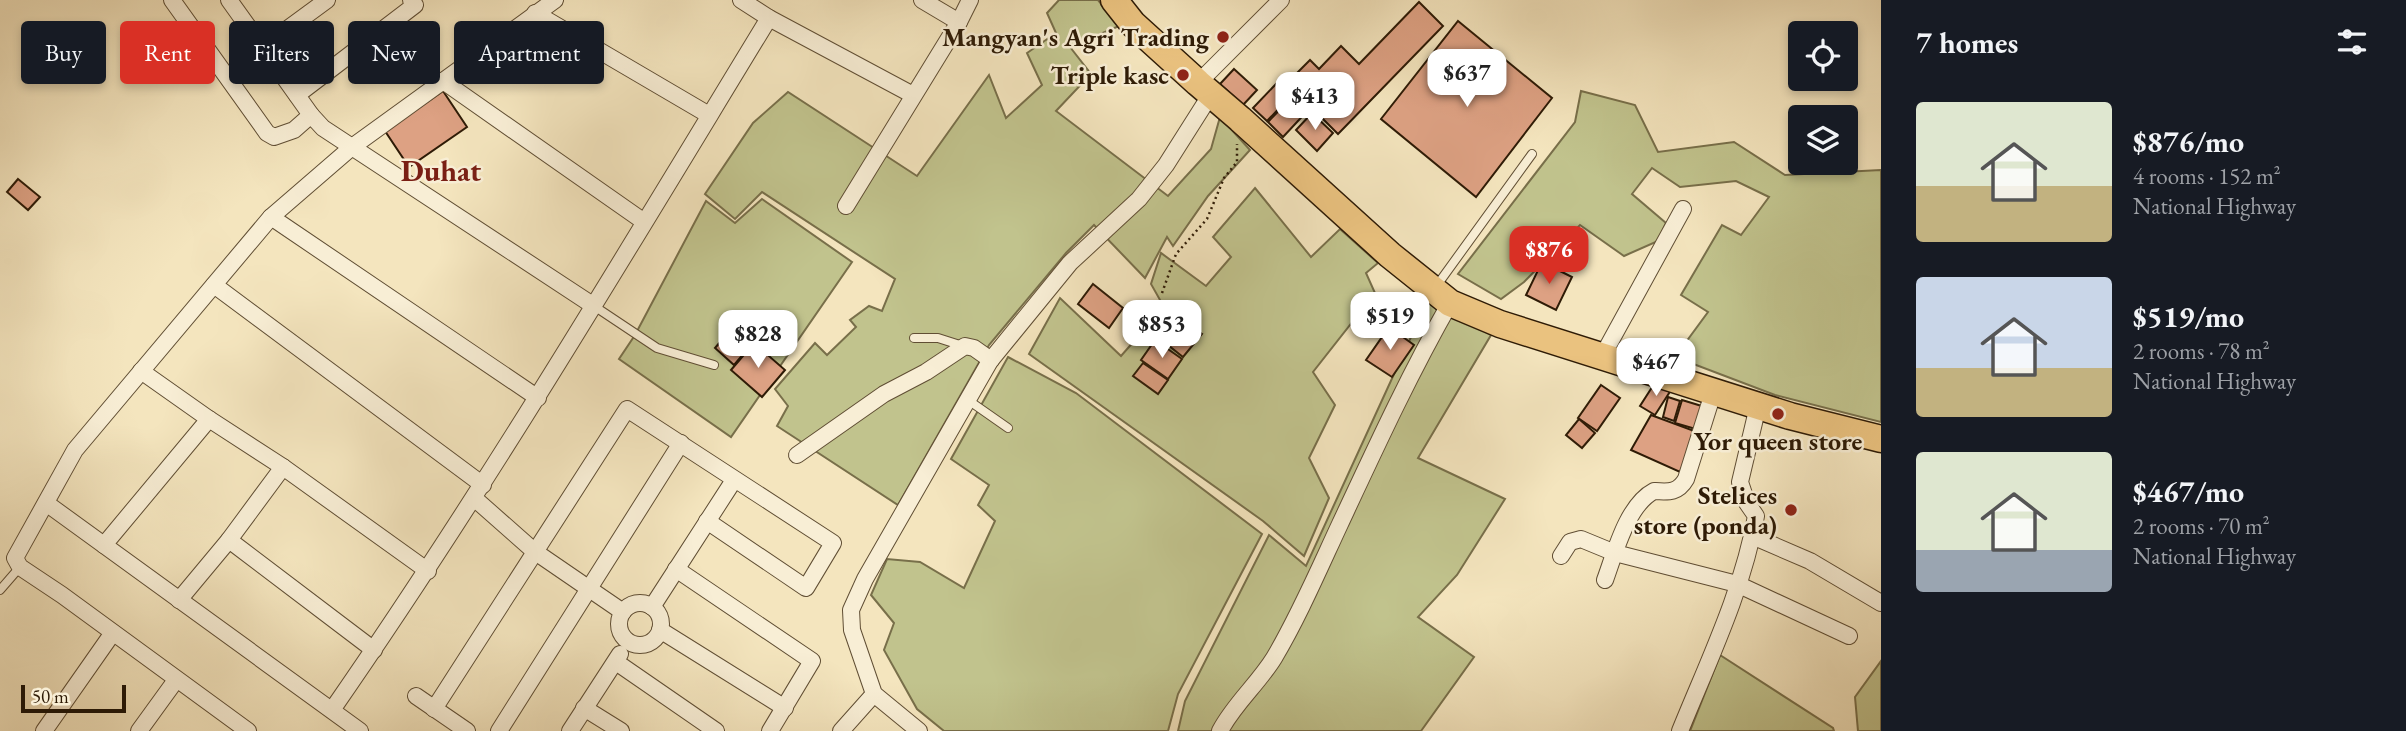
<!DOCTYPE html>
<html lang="en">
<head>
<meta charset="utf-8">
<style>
	:root { --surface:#171b24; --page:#242831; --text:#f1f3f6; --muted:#9ea1a6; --accent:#d93025 }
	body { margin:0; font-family:"EB Garamond",serif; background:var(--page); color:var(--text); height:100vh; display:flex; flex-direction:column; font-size:26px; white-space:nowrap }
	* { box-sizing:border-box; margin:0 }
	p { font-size:23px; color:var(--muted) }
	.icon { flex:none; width:38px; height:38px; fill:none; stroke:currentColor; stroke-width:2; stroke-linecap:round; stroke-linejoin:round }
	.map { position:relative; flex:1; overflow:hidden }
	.panel { display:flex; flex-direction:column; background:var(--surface); width:525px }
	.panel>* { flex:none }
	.guide { position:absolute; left:21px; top:21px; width:665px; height:63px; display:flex; gap:14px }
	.buttons { position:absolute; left:1788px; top:21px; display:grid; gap:14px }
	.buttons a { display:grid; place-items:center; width:70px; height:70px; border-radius:7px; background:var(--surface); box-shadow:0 4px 10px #0003; font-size:35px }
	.scale { position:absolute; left:21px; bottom:18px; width:105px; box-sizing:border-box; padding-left:7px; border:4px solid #2e1b06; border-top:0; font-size:19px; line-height:24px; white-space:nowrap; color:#2e1b06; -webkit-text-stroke:5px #f8eed5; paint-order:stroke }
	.price { position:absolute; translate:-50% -60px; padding:0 16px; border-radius:14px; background:#fff; color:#222; font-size:23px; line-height:46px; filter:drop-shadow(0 2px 4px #0008) }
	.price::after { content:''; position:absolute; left:50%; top:42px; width:21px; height:16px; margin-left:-10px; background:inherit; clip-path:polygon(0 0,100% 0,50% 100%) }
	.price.current { background:var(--accent); color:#fff }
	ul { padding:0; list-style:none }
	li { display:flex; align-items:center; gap:21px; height:175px; padding:0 35px }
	li span { display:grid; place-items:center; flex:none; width:196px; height:140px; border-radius:7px; color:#555 }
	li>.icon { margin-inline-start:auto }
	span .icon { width:84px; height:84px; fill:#fffc; stroke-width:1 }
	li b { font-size:30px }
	h2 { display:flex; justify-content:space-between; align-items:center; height:84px; padding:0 35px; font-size:30px }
	.pill { padding:0 24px; border-radius:7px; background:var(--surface); box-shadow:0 4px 10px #0003; font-size:24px; line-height:63px }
	.pill.current { background:var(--accent); color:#fff }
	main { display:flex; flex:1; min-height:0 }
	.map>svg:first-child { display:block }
	.green { fill:#c1c38d; stroke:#786f4a; stroke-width:2 }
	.building { fill:#dda183; stroke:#2e1b06; stroke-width:2 }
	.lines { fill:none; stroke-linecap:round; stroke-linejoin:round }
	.service-casing { stroke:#604e34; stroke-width:10 }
	.minor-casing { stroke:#604e34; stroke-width:18 }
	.primary-casing { stroke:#2e1b06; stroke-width:29 }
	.path { stroke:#2e1b06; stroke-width:2.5; stroke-dasharray:2 3.5; stroke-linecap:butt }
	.service { stroke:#f8eed5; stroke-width:8 }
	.minor { stroke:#f8eed5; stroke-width:16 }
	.primary { stroke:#eac27f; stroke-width:26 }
	.poi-dot { fill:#8f2418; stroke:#f8eed5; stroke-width:2.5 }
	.labels { text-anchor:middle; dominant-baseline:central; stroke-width:5; stroke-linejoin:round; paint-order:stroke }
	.poi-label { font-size:26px; font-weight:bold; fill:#2e1b06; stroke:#f8eed5; text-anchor:end }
	.quarter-label { font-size:30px; font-weight:bold; fill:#7a1f14; stroke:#f8eed5 }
</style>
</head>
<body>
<main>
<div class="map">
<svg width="1881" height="731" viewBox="0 0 1881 731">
	<rect width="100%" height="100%" fill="#f4e5be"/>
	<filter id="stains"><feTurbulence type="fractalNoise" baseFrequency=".00286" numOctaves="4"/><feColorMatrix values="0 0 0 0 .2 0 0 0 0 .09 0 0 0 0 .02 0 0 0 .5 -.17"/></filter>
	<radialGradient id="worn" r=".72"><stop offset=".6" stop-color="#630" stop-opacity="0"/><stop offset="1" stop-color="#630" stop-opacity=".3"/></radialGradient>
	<!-- green -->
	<g class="green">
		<polygon points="1059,0 1098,0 1119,26 1070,47 1091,74 1056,111 1168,196 1211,149 1220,117 1250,150 1208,196 1173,246 1167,237 1145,278 1094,225 1066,253 989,345 898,505 777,426 788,406 775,389 815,343 827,355 856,327 850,320 869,306 882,311 895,279 762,192 735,219 705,194 753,123 788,92 917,176 989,75 1006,118 1042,85 1027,53 1056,33 1047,13"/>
		<polygon points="1581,91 1635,105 1658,152 1734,142 1785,175 1881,170 1881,422 1775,395 1675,357 1708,312 1681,295 1722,225 1741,235 1769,197 1736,181 1680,187 1652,168 1632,194 1666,223 1658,241 1624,256 1580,225 1524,282 1501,299 1458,274 1575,122"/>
		<polygon points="1255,188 1311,257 1340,229 1378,263 1366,273 1375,293 1313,372 1335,405 1309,458 1329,498 1304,556 1263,521 1029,354 1060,298 1121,356 1164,307 1151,284 1161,253 1206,286 1231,257 1213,237"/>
		<polygon points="762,199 852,262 731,437 619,359 635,335 706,201 735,223"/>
		<polygon points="1428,300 1491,335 1418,458 1505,499 1457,575 1418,617 1474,657 1421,731 1178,731 1185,701 1269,535 1306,566"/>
		<polygon points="1008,357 1076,393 1262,534 1178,694 1168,731 944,731 917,709 884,650 894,623 871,595 887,559 920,562 964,588 995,521 978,505 989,485 951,459"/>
		<polygon points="1720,655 1833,728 1834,731 1690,731"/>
		<polygon points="1881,661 1881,731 1858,731 1855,697"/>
	</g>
	<!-- building -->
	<g class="building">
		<polygon points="1419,2 1443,26 1338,134 1287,83 1310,60 1319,69 1341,46 1359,64"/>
		<polygon points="1458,21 1552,98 1476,197 1381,119"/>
		<polygon points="1234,69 1257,90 1243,105 1220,84"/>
		<polygon points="1276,84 1290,97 1267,121 1253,108"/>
		<polygon points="443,91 467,127 409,167 385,131"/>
		<polygon points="1296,93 1311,107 1283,137 1268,122"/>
		<polygon points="1312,113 1333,133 1317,151 1296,130"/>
		<polygon points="18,179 40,197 28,210 7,192"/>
		<polygon points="1542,262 1572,277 1556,310 1526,295"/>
		<polygon points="1093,284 1123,308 1109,328 1078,304"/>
		<polygon points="1181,318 1202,334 1183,357 1163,341"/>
		<polygon points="733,327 752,344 734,365 715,348"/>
		<polygon points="1389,327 1414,345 1392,377 1366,360"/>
		<polygon points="1155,340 1182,359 1168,379 1141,360"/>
		<polygon points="754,343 785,370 762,397 731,370"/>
		<polygon points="1143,363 1168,380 1158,394 1133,376"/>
		<polygon points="1656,381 1671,390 1655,415 1640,406"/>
		<polygon points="1601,385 1620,398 1597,431 1578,418"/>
		<polygon points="1668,397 1680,401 1674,421 1663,417"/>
		<polygon points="1682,400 1705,407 1699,430 1675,423"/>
		<polygon points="1651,415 1697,432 1680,472 1631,450"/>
		<polygon points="1579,419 1595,433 1582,448 1566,435"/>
	</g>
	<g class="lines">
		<defs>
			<g id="service">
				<polyline points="1435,288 1532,154"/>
				<polyline points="594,306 657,348 714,365"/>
				<polyline points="914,338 938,338 963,346"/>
				<polyline points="968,400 1008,428"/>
				<polyline points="0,590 20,567"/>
			</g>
			<g id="minor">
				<polyline points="172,0 267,133 274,137 294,130 311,115 323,128 594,306"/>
				<polyline points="229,0 311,115"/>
				<polyline points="741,0 769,18 913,95"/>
				<polyline points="922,0 959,22"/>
				<polyline points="535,13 709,115"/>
				<polyline points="263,47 327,0"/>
				<polyline points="443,81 643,221"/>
				<polyline points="1198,83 1281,0"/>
				<polyline points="297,95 415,5 411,0"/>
				<polyline points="846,206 959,22 970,0"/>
				<polyline points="271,217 538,398"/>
				<polyline points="214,285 483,485"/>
				<polyline points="1603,355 1683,209"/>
				<polyline points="141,371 209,419 283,467 428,571"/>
				<polyline points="797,455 884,394 926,372 965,346 974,348 991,360"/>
				<polyline points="474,498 534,551 623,612"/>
				<polyline points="46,503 360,731"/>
				<polyline points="1752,536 1810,561 1881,603"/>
				<polyline points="229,540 374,650"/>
				<polyline points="104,545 209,419"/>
				<polyline points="1561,556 1570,542 1581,539 1615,553 1737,584 1849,636"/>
				<polyline points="676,569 812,661 770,731"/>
				<path d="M1605,580C1615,553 1627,505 1654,491C1669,492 1678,493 1686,479L1714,390"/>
				<polyline points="179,600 229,540 283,467"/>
				<circle cx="640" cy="624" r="21"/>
				<polyline points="652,607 734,480"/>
				<polyline points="660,630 785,708"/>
				<polyline points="616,662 716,731"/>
				<polyline points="416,696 467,731"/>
				<polyline points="584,708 621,731"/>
				<polyline points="434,709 627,409 833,543 806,588 707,521"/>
				<path d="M332,710C488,485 627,251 769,18"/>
				<polyline points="44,731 112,634"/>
				<polyline points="139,731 176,680"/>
				<polyline points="248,731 62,595 20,567 15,558 75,450 271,217 352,147 555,0"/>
				<polyline points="499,731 681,443"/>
				<polyline points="570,731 620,654"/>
				<polyline points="841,731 874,694"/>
				<polyline points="919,731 874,694 852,630 851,610 865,579 990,361 1070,263 1139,199 1166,165 1211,94"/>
				<path d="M1220,731C1234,704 1258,684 1274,658C1299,616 1319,569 1340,524C1375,449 1409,375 1450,303"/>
				<path d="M1680,731C1708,662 1743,590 1756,516L1747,503L1740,482L1758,406"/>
			</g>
			<polyline id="primary" points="1114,0 1133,24 1198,83 1240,119 1390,255 1450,303 1500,324 1790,416 1881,439"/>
		</defs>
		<!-- service casing -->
		<use href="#service" class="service-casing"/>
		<!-- minor casing -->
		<use href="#minor" class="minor-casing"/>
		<!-- primary casing -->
		<use href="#primary" class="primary-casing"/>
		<!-- path -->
		<polyline class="path" points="1162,293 1176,254 1207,219 1224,178 1237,162 1237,144"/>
		<!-- service -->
		<use href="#service" class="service"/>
		<!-- minor -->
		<use href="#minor" class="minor"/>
		<!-- primary -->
		<use href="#primary" class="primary"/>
	</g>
	<!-- markers -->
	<g class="poi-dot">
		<circle cx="1223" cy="37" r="7"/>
		<circle cx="1183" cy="75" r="7"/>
		<circle cx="1778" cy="414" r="7"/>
		<circle cx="1791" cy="510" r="7"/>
	</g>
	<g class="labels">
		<!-- poi labels -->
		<g class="poi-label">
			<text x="1209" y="37">Mangyan's Agri Trading</text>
			<text x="1169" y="75">Triple kasc</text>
			<text x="1778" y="441" text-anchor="middle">Yor queen store</text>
			<text x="1777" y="495">Stelices<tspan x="1777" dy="30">store (ponda)</tspan></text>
		</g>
		<!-- quarter labels -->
		<g class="quarter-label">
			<text x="441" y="170">Duhat</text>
		</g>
	</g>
	<rect width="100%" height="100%" filter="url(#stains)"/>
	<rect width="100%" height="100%" fill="url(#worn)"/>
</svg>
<div class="buttons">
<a><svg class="icon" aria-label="locate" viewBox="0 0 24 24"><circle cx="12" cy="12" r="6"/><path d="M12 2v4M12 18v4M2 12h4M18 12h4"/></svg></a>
<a><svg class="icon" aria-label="layers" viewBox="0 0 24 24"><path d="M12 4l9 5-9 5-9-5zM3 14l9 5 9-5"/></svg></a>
</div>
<div class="scale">50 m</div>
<b class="price" style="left:1467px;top:109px">$637</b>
<b class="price" style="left:1315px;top:132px">$413</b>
<b class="price current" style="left:1549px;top:286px">$876</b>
<b class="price" style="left:1390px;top:352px">$519</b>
<b class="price" style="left:1162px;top:360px">$853</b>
<b class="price" style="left:758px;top:370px">$828</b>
<b class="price" style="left:1656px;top:398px">$467</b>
<div class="guide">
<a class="pill">Buy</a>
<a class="pill current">Rent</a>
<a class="pill">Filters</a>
<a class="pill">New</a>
<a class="pill">Apartment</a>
</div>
</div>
<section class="panel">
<h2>7 homes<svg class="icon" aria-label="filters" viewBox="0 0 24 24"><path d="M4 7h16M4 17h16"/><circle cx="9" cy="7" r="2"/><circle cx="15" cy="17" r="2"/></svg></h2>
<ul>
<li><span style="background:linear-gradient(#dfe7d0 60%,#c2b280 0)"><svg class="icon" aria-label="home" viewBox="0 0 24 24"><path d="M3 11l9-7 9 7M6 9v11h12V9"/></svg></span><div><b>$876/mo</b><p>4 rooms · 152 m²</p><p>National Highway</p></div></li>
<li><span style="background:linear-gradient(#c9d6e8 65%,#c2b280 0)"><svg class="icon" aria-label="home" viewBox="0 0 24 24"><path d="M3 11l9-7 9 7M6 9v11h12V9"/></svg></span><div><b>$519/mo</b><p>2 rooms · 78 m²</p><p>National Highway</p></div></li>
<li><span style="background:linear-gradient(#dfe7d0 70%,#9aa5b1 0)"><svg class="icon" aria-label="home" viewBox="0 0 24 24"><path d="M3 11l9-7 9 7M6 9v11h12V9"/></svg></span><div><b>$467/mo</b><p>2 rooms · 70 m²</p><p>National Highway</p></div></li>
</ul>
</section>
</main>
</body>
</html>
